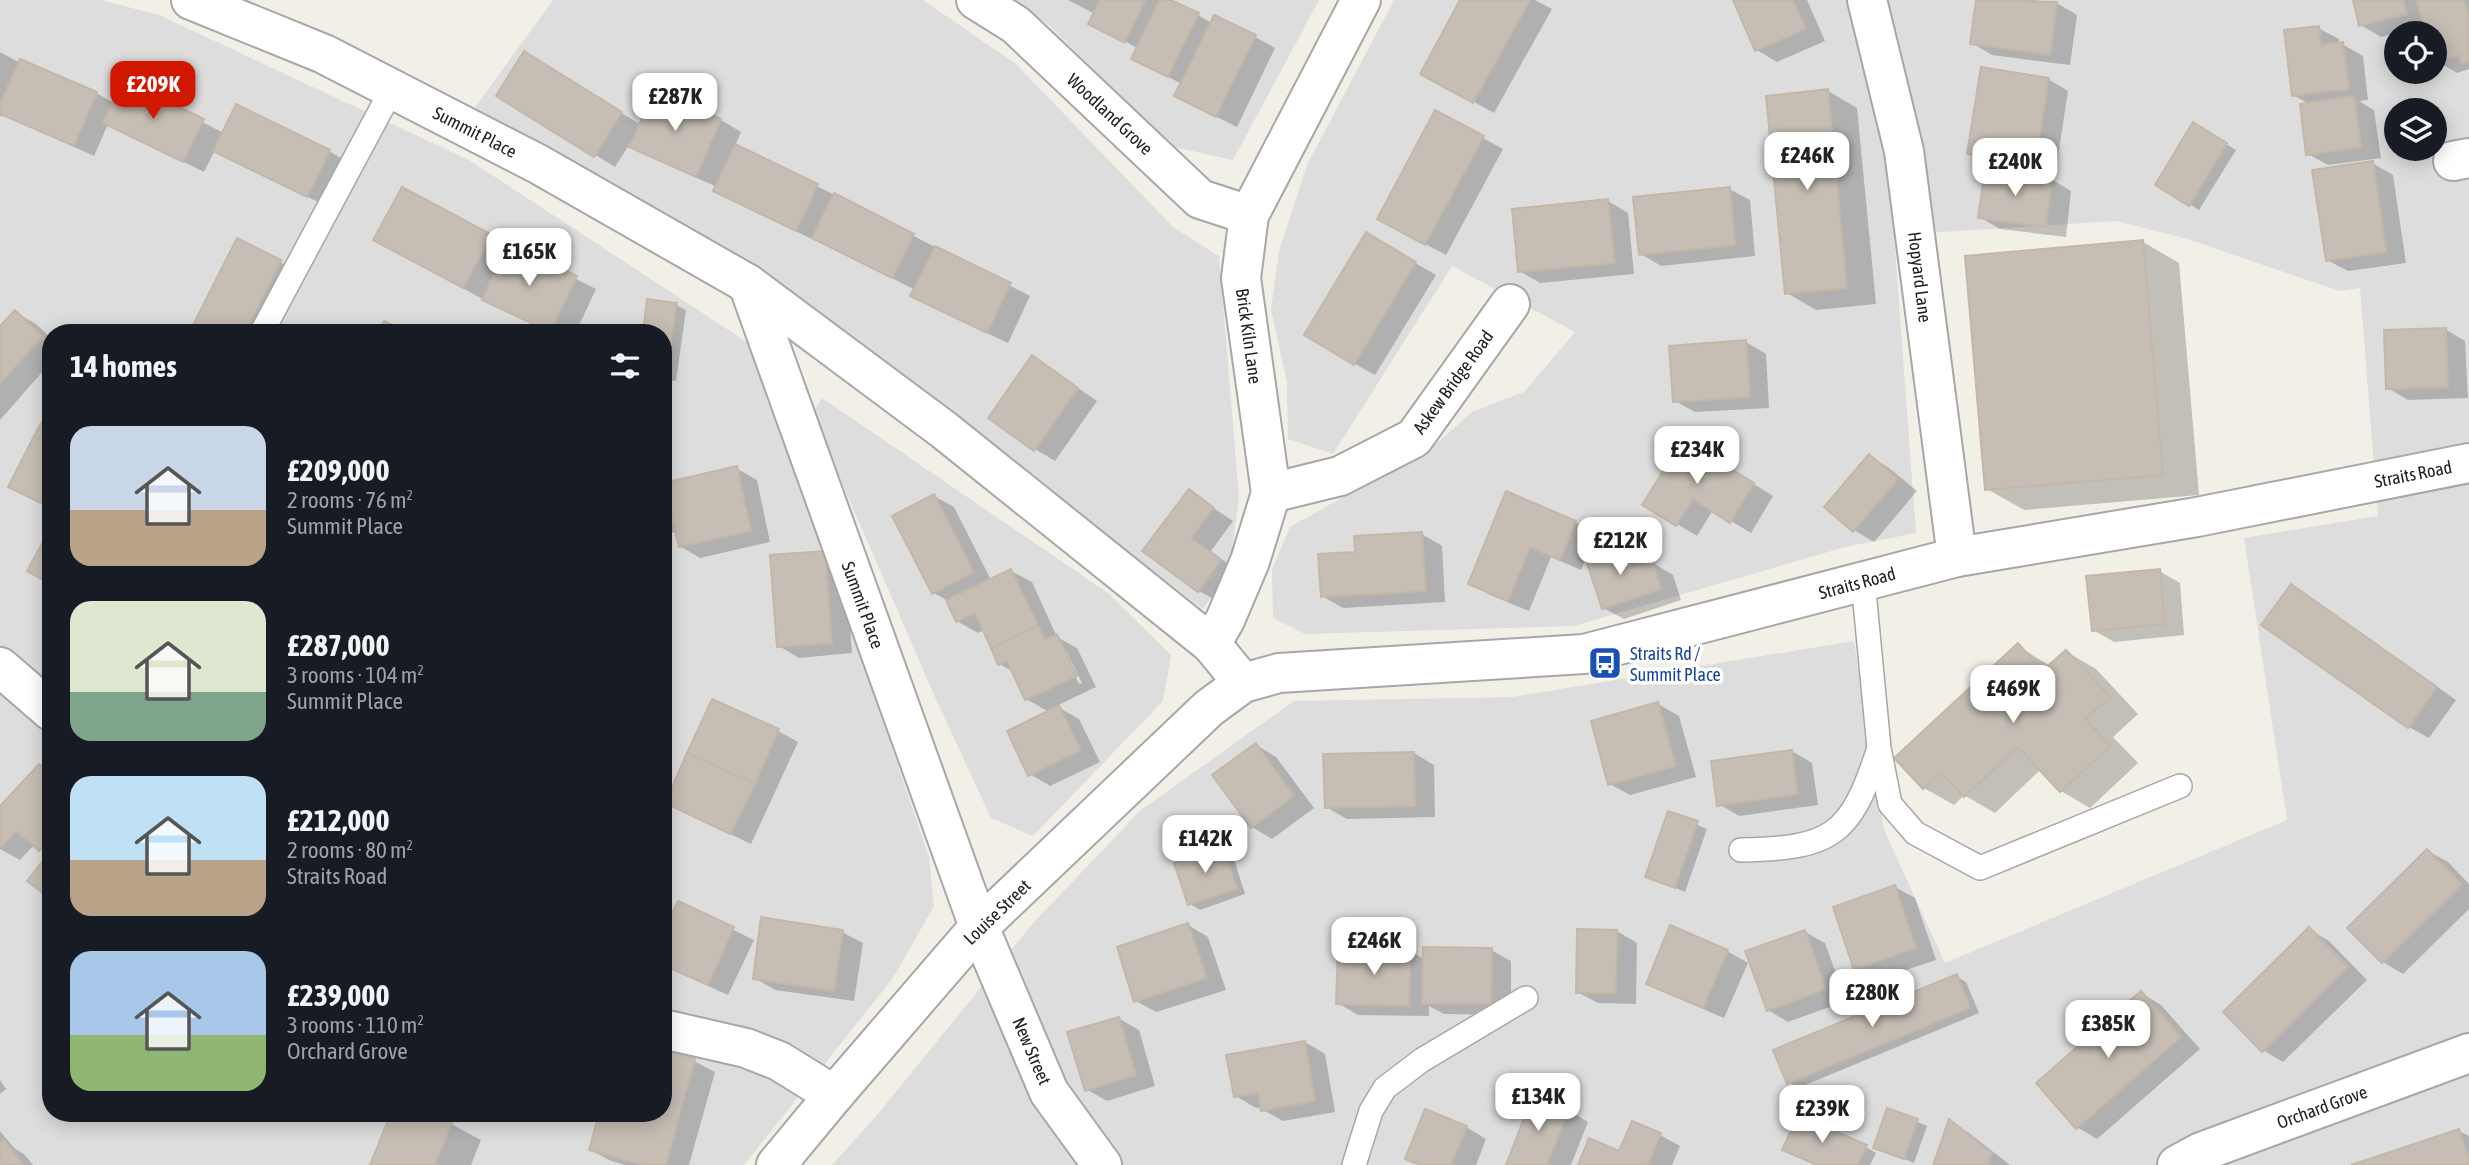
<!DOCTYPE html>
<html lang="en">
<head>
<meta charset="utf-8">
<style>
	:root { --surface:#171b24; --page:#20242c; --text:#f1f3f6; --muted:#9ea1a6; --accent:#d11700 }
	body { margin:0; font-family:"Asap Condensed",sans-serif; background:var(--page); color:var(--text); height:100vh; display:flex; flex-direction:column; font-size:26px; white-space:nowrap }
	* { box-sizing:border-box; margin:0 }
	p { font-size:23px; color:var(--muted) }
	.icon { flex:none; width:38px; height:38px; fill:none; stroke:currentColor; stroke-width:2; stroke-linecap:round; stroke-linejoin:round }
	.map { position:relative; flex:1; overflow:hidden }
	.details { position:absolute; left:42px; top:324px; width:630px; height:798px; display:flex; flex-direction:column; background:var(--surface); border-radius:28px; box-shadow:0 4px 18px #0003 }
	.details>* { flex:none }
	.buttons { position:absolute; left:2384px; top:21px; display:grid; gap:14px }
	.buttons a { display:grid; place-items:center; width:63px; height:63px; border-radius:50%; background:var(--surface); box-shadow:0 4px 18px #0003; font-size:35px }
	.price { position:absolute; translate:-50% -60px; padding:0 16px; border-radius:14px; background:#fff; color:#222; font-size:23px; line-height:46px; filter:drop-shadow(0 2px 4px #0008) }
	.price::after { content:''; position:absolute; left:50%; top:42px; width:21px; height:16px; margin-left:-10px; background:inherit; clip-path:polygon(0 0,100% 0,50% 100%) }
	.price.selected { background:var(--accent); color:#fff }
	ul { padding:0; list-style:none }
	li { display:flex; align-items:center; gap:21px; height:175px; padding:0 28px }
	li span { display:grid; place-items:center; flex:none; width:196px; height:140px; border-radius:21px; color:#555 }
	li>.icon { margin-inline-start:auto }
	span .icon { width:84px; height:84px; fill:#fffc; stroke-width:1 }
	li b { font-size:30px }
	h2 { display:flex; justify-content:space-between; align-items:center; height:84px; padding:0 28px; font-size:30px }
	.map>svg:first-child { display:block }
	.residential { fill:#dedddd; fill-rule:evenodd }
	.shadow { fill:#0003; fill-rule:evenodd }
	.building { fill:#c6beb5; stroke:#c5b7a7; stroke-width:2 }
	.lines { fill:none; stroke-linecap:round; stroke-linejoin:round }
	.service-casing { stroke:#a7a7a7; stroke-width:26 }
	.minor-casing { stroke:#a7a7a7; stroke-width:42 }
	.tertiary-casing { stroke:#a7a7a7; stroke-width:42 }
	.service { stroke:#fff; stroke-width:23 }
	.minor { stroke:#fff; stroke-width:38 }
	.tertiary { stroke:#fff; stroke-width:38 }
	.labels { text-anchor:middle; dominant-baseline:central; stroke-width:7; stroke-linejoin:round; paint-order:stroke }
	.street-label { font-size:18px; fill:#202020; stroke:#fff }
	.transit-label { font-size:18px; fill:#164399; stroke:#fff; text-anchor:start }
</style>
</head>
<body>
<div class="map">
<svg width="2469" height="1165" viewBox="0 0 2469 1165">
	<rect width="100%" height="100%" fill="#f2efe6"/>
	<!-- residential -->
	<g class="residential">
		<path d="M0,0H101L159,15L469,160L756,348L929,857L934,906L893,978L744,1165H0ZM51,332H663V1113H51Z"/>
		<polygon points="553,0 923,0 1016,64 1173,227 1219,256 1239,497 1229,572 1203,609 801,299 661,211 473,110"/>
		<polygon points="1012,0 1319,0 1233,160 1170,146 1049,25"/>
		<path d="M1394,0H2469V1165H832L877,1115L1035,921L1140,811L1294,701L1512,697L1854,641L1884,830L1945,963L2287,820L2244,538L2378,516L2360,288L2339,291L2188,239L2116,221L1894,235L1916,533L1845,547L1574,626L1305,634L1273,618L1272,569L1290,527L1436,444L1472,412L1524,392L1575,332L1452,266L1333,454L1288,439L1287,382L1271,310L1279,251L1307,165ZM2396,33H2434V72H2396ZM2396,110H2434V149H2396Z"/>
		<polygon points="822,398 1108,593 1171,655 1163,701 1033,836 991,818 935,697 812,414"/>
	</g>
	<!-- shadow -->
	<g class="shadow">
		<polygon points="1068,0 1171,0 1212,23 1255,37 1275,48 1237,127 1197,107 1182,84 1133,59 1137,48 1118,37 1095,14"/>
		<polygon points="1463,0 1535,0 1552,9 1494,113 1422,73"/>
		<polygon points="1735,0 1807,0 1825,41 1777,62 1757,50"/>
		<polygon points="1978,0 2031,0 2057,3 2077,15 2070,65 1992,55 1972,43"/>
		<polygon points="2355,0 2469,0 2469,69 2457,73 2437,61 2434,53 2434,33 2428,33 2426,25 2381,37 2361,25"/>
		<polygon points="2318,28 2339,39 2339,44 2342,44 2363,56 2368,100 2359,101 2374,110 2381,158 2328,165 2308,154 2311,105 2293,95"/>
		<polygon points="0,52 20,63 96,93 114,103 124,83 224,133 329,151 349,163 328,207 215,150 204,172 108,124 94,156 3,114 0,117"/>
		<polygon points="545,65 641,125 656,92 721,120 741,132 735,146 817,186 1030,296 1008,343 933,307 915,290 817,239 816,241 735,202 715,191 717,187 652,158 629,145 615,167 498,95"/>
		<polygon points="2048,79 2068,91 2055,176 1990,165 1969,154"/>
		<polygon points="1828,91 1857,108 1876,304 1816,310 1787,293"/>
		<polygon points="2194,125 2236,150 2199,210 2157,184"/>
		<polygon points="1483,138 1503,149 1446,255 1399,230"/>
		<polygon points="2372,163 2393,175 2406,263 2348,271 2327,260"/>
		<polygon points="2051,179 2071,191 2066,237 2000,229 1980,217"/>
		<polygon points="1729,189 1750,200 1755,256 1661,266 1641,254"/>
		<polygon points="1608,201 1628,213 1634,274 1540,283 1519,271"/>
		<polygon points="1367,235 1436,275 1375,375 1355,364"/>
		<polygon points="491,236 596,289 576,332 551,332 504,311 396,251"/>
		<polygon points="238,240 301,273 271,332 195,332 192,331"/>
		<polygon points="2143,242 2179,263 2199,495 2024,510 1987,489"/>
		<polygon points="649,301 676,305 686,310 676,381 663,380 663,332 644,332"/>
		<polygon points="15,312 36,324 51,338 51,362 0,420 0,329"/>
		<polygon points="2445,329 2465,341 2468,398 2408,400 2388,388"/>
		<polygon points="1746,342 1766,354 1769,408 1695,412 1675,401"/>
		<polygon points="1032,357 1097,401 1055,461 1035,449"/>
		<polygon points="1704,453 1773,496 1751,533 1713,510 1697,536 1645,505"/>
		<polygon points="1869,456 1889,468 1917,491 1874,542 1854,530"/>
		<polygon points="736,468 757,480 770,542 700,558 680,546 677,532 668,534 663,531 663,485"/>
		<polygon points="1189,492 1233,521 1211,551 1240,573 1219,602 1199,591 1145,551"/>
		<polygon points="1507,493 1575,522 1596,534 1581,570 1551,557 1529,611 1490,595 1470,583"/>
		<path d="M934,496L954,507L991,580L1011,571L1032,582L1057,637L1077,648L1096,687L1056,706L1079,719L1100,762L1050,786L1030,774L1049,712L1026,699L1014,672L999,664L984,630L978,633L957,621L948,601L934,593ZM1063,650H1066L1082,683L1079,684Z"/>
		<polygon points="1422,534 1442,546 1445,602 1343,608 1322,596 1357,553"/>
		<polygon points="1625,545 1645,557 1648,564 1653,563 1673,575 1681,600 1624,619 1603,608"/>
		<polygon points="825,553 845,565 852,653 799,658 779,646"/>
		<polygon points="2159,571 2180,583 2184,635 2114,642 2093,630"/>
		<polygon points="2291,586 2311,598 2456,700 2429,738 2409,727 2264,625"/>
		<polygon points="2018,646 2050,666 2067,652 2096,669 2138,714 2113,737 2138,763 2090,808 2061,791 2041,769 1995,813 1964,795 1954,805 1924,788"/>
		<polygon points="713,701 778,731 798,742 751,844 688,814"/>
		<polygon points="1658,704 1679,716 1696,777 1630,795 1610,784"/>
		<polygon points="1256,745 1276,757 1314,808 1272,839 1252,827"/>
		<polygon points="1792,751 1812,763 1818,805 1739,816 1719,804"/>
		<polygon points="1414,753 1434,765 1435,817 1347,819 1326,807"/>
		<polygon points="39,766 51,773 51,897 49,855 34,845 20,860 0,849 0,809"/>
		<polygon points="1669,813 1707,829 1685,892 1647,876"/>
		<polygon points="1222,847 1232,853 1245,894 1200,910 1190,904"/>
		<polygon points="2428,851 2448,862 2469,884 2469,909 2403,974 2383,962 2350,928"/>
		<polygon points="1895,887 1915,898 1936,960 1876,980 1855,968"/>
		<polygon points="678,903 754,940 728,995 671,969 667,981 663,980 663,916 671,919"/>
		<polygon points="1188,925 1208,937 1226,990 1156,1012 1136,1001"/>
		<polygon points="2309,929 2329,941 2367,980 2283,1062 2263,1050"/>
		<polygon points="1617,931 1637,943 1636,1004 1598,1003 1577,992"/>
		<polygon points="842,932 863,943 854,1001 775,990 755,978"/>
		<polygon points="1805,932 1825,943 1846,1001 1788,1022 1768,1010"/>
		<polygon points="1491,950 1511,961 1511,1015 1444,1014 1429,1006 1429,1016 1358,1015 1338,1003 1410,951 1424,959"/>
		<polygon points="1727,951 1748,963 1724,1018 1668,994 1648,983"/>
		<polygon points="1956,976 1966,982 1979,1013 1798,1088 1788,1082"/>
		<polygon points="2141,993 2161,1005 2200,1049 2097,1139 2077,1127"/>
		<polygon points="1118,1018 1139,1030 1155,1086 1107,1101 1086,1089"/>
		<polygon points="1305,1042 1325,1054 1335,1112 1283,1121 1263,1110 1262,1107 1256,1108 1236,1096"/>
		<polygon points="694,1061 715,1072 689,1165 625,1165 611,1161 591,1150 601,1113 663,1113"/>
		<polygon points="0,1080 6,1089 0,1094"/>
		<polygon points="1568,1110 1588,1122 1571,1165 1508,1165"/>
		<polygon points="1888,1110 1927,1126 1914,1163 1875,1147"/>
		<polygon points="393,1113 426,1113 451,1124 481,1140 471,1165 372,1165"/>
		<polygon points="1950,1122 1969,1133 2010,1165 1935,1165"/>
		<polygon points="1466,1127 1486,1139 1476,1165 1419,1165 1407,1158"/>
		<polygon points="0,1131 14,1148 24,1154 33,1165 0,1165"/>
		<polygon points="2459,1131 2469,1136 2469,1165 2357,1165"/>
		<polygon points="1660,1135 1680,1146 1672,1165 1580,1165 1620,1153"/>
		<polygon points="1866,1147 1876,1153 1870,1165 1818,1165"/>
	</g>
	<!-- building -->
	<g class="building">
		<polygon points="1100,0 1145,0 1125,43 1088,24"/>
		<polygon points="1159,0 1171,0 1199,13 1168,77 1131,59"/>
		<polygon points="1460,0 1530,0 1473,103 1420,74"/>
		<polygon points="1733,0 1793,0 1806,29 1755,51"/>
		<polygon points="1976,0 2057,2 2050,55 1970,44"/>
		<polygon points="2353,0 2403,0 2407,14 2359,26"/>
		<polygon points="2416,0 2464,0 2469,17 2469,61 2461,63 2459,55 2435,62 2434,33 2426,33"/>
		<polygon points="1214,15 1256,35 1216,117 1174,96"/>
		<polygon points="2319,26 2321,45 2343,42 2349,89 2292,96 2284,30"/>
		<polygon points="524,51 622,112 594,157 496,96"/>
		<polygon points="20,59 97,92 74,146 0,114 0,104"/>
		<polygon points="1981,67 2049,78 2035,165 1967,154"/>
		<polygon points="123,80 204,119 183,162 103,123"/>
		<polygon points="655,89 721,119 696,177 629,147"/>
		<polygon points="1828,89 1847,288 1785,294 1766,96"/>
		<polygon points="2354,96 2361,147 2306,155 2300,104"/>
		<polygon points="236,104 330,150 307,197 213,151"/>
		<polygon points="1435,110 1484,136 1425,245 1377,219"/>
		<polygon points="2193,122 2227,143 2189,206 2155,185"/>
		<polygon points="735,144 818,184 796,231 713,191"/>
		<polygon points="2373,161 2386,252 2326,261 2312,170"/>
		<polygon points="1985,169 2052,178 2046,227 1978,218"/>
		<polygon points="402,187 492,235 463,288 373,240"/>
		<polygon points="1730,187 1735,245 1639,255 1633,197"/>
		<polygon points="834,193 914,234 892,278 812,238"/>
		<polygon points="1608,199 1615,263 1518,272 1512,209"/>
		<polygon points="1366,232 1416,262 1354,365 1304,335"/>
		<polygon points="237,238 281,260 245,332 192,332 190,331"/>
		<polygon points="2143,240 2163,475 1985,490 1965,256"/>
		<polygon points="508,243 577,276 550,332 482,300"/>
		<polygon points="935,246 1011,283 987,333 910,296"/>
		<polygon points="647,299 677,303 666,377 663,376 663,332 643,332"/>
		<polygon points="15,310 43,337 1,382 0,326"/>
		<polygon points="384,321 406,332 379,332"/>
		<polygon points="2446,328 2448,387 2386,389 2384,330"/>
		<polygon points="1746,340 1750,397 1673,402 1669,346"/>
		<polygon points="1032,355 1078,388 1034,451 988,418"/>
		<polygon points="51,405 51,445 34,436"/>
		<polygon points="34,436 51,445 51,508 8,487"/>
		<polygon points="1683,439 1754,483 1730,523 1693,499 1676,526 1642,505"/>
		<polygon points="1869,454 1898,479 1853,532 1824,507"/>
		<polygon points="737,466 751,531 679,547 672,517 663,519 663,483"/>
		<polygon points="1189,489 1214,508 1191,538 1221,560 1198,592 1142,551"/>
		<polygon points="1506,491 1576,521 1560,560 1530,547 1508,601 1468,584"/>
		<polygon points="934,494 974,572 932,594 892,516"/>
		<polygon points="1422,532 1426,591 1321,597 1318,554 1355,552 1354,536"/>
		<polygon points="44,540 51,543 51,584 27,571"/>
		<polygon points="1625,543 1633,568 1653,561 1661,589 1602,609 1585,557"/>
		<polygon points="825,551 832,643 777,647 770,555"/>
		<polygon points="1011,569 1038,626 991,648 975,613 956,622 946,600"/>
		<polygon points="2160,569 2165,624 2092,631 2086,576"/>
		<polygon points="2291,584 2437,687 2408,728 2261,625"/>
		<polygon points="1038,626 1045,640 1057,634 1077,676 1025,700 1007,661 998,665 991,648"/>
		<polygon points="2018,643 2042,671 2066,650 2110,697 2085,719 2110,746 2060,792 2018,747 1964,797 1941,773 1923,789 1894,758"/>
		<polygon points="712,699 779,729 755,784 687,753"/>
		<polygon points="1658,702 1676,766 1608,785 1591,721"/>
		<polygon points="1059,705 1081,750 1028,776 1007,731"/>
		<polygon points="1256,743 1294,796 1251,828 1212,775"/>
		<polygon points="1792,750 1798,794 1717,806 1711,761"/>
		<polygon points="1414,752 1415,806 1325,808 1323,754"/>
		<polygon points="687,753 755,784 730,834 665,803"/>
		<polygon points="39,764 51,774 51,838 39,851 17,831 0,848 0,806"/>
		<polygon points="1668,811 1698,821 1675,888 1645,877"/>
		<polygon points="1222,845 1237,889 1188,905 1174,863"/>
		<polygon points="2427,849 2462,884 2382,963 2347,928"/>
		<polygon points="51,850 51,899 27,881"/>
		<polygon points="1895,885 1916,948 1854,970 1833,907"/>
		<polygon points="678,901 734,927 708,985 663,965 663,932"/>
		<polygon points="761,917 843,930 834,991 753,979"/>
		<polygon points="1188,923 1207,978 1134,1002 1117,947"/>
		<polygon points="1670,925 1728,950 1703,1008 1646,984"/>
		<polygon points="2309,927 2348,967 2262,1052 2223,1012"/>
		<polygon points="1577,929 1617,930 1616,993 1576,993"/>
		<polygon points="1805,930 1826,989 1767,1011 1745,951"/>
		<polygon points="1423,947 1492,948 1491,1004 1422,1004"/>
		<polygon points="1338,948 1411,950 1409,1006 1336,1004"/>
		<polygon points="1957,974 1970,1008 1787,1084 1773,1050"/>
		<polygon points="2141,991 2181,1037 2076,1129 2036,1083"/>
		<polygon points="1119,1017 1136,1075 1085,1091 1067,1032"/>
		<polygon points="1305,1041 1315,1101 1261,1111 1258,1093 1234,1097 1226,1055"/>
		<polygon points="663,1050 695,1059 666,1165 642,1165 589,1150 599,1113 663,1113"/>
		<polygon points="1533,1095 1569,1109 1547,1165 1506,1165"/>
		<polygon points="1887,1108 1918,1119 1904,1159 1873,1148"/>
		<polygon points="1425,1109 1467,1126 1451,1165 1420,1165 1405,1159"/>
		<polygon points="391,1113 430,1113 452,1122 435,1165 370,1165"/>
		<polygon points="1798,1115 1867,1145 1858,1165 1817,1165 1782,1150"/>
		<polygon points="1949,1119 1992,1153 1988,1165 1933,1165"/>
		<polygon points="1632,1121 1661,1133 1648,1165 1578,1165 1589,1138 1619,1151"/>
		<polygon points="2459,1129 2469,1158 2469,1165 2351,1165"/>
		<polygon points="4,1140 23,1165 0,1165 0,1143"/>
	</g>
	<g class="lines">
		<defs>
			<g id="service">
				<polyline points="262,332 392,89"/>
				<polyline points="1863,581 1879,748 1890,804 1915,833 1980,868 2180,786"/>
				<path d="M1741,850C1831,848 1850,837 1878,751"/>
				<polyline points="1354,1165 1371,1111 1385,1088 1422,1060 1526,998"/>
			</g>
			<g id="minor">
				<polyline points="191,0 324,54 538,164 748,284 944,430 1211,644 1243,683"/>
				<polyline points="976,0 1016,25 1200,199 1249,215"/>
				<polyline points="1867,0 1904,151 1957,557"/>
				<polyline points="2453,161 2469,158"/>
				<polyline points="748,284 979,927 1049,1092 1102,1165"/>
				<polyline points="1271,493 1340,476 1414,438 1510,304"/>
				<polyline points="0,667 51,711"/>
				<polyline points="663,1029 746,1048 779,1061 834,1095"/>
				<polyline points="2177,1165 2201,1152 2469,1053"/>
			</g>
			<g id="tertiary">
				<polyline points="1211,644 1225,620 1250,561 1271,493 1241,278 1249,215 1361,0"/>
				<polyline points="776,1165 834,1095 979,927 1209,708 1243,683 1279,673 1584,654 1957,557 2197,517 2469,463"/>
			</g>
		</defs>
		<!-- service casing -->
		<use href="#service" class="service-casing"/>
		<!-- minor casing -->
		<use href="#minor" class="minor-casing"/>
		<!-- tertiary casing -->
		<use href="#tertiary" class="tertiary-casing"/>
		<!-- service -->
		<use href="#service" class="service"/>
		<!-- minor -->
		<use href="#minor" class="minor"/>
		<!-- tertiary -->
		<use href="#tertiary" class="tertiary"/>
	</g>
	<!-- icons -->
	<defs>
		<symbol id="bus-square" viewBox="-11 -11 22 22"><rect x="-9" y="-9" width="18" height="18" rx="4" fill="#1a4fb4" stroke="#fff"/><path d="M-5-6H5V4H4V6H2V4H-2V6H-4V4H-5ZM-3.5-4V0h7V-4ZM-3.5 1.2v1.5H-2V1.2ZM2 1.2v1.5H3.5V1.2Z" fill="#fff"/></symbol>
	</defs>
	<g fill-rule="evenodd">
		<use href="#bus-square" x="1586" y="644" width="38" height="38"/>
	</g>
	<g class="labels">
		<!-- street labels -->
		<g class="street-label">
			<text transform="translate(1110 114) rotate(43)">Woodland Grove</text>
			<text transform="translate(475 132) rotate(27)">Summit Place</text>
			<text transform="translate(1920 277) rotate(83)">Hopyard Lane</text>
			<text transform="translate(1249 336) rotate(82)">Brick Kiln Lane</text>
			<text transform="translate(1453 382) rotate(-54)">Askew Bridge Road</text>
			<text transform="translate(2413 474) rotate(-11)">Straits Road</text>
			<text transform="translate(1857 583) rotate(-15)">Straits Road</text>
			<text transform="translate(863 605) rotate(70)">Summit Place</text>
			<text transform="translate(997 912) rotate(-44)">Louise Street</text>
			<text transform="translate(1032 1051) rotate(67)">New Street</text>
			<text transform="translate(2322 1107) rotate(-20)">Orchard Grove</text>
		</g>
		<!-- transit labels -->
		<g class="transit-label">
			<text x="1630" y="653">Straits Rd /<tspan x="1630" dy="21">Summit Place</tspan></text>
		</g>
	</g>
</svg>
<div class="buttons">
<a><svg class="icon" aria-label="locate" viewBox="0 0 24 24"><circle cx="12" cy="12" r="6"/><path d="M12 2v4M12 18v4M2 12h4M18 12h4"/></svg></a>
<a><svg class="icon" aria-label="layers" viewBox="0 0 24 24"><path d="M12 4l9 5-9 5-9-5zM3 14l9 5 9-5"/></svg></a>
</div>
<b class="price selected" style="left:153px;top:121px">£209K</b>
<b class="price" style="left:675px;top:133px">£287K</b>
<b class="price" style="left:1807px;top:192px">£246K</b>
<b class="price" style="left:2015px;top:198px">£240K</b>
<b class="price" style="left:529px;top:288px">£165K</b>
<b class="price" style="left:1697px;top:486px">£234K</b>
<b class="price" style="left:1620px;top:577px">£212K</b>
<b class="price" style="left:2013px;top:725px">£469K</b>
<b class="price" style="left:1205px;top:875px">£142K</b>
<b class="price" style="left:1374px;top:977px">£246K</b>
<b class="price" style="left:1872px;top:1029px">£280K</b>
<b class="price" style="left:2108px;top:1060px">£385K</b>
<b class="price" style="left:1538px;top:1133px">£134K</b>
<b class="price" style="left:1822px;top:1145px">£239K</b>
<section class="details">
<h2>14 homes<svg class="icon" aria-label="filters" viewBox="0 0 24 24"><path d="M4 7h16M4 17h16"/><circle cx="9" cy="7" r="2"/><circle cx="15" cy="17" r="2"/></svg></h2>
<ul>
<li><span style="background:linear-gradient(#c9d6e8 60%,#b9a48a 0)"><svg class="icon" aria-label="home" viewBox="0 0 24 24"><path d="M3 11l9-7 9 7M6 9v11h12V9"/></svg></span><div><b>£209,000</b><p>2 rooms · 76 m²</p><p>Summit Place</p></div></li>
<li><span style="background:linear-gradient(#dfe7d0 65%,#7fa58c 0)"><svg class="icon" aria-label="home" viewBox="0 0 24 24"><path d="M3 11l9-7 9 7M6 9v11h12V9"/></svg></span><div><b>£287,000</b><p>3 rooms · 104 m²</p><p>Summit Place</p></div></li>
<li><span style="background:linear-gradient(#bfe0f5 60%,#b9a48a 0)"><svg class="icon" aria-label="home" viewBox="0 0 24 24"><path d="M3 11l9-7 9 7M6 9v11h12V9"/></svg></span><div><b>£212,000</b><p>2 rooms · 80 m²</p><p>Straits Road</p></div></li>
<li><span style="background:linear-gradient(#a9c7e8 60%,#8fb573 0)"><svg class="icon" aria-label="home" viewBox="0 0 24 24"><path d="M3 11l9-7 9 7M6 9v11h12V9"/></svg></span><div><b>£239,000</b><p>3 rooms · 110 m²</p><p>Orchard Grove</p></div></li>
</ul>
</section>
</div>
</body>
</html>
